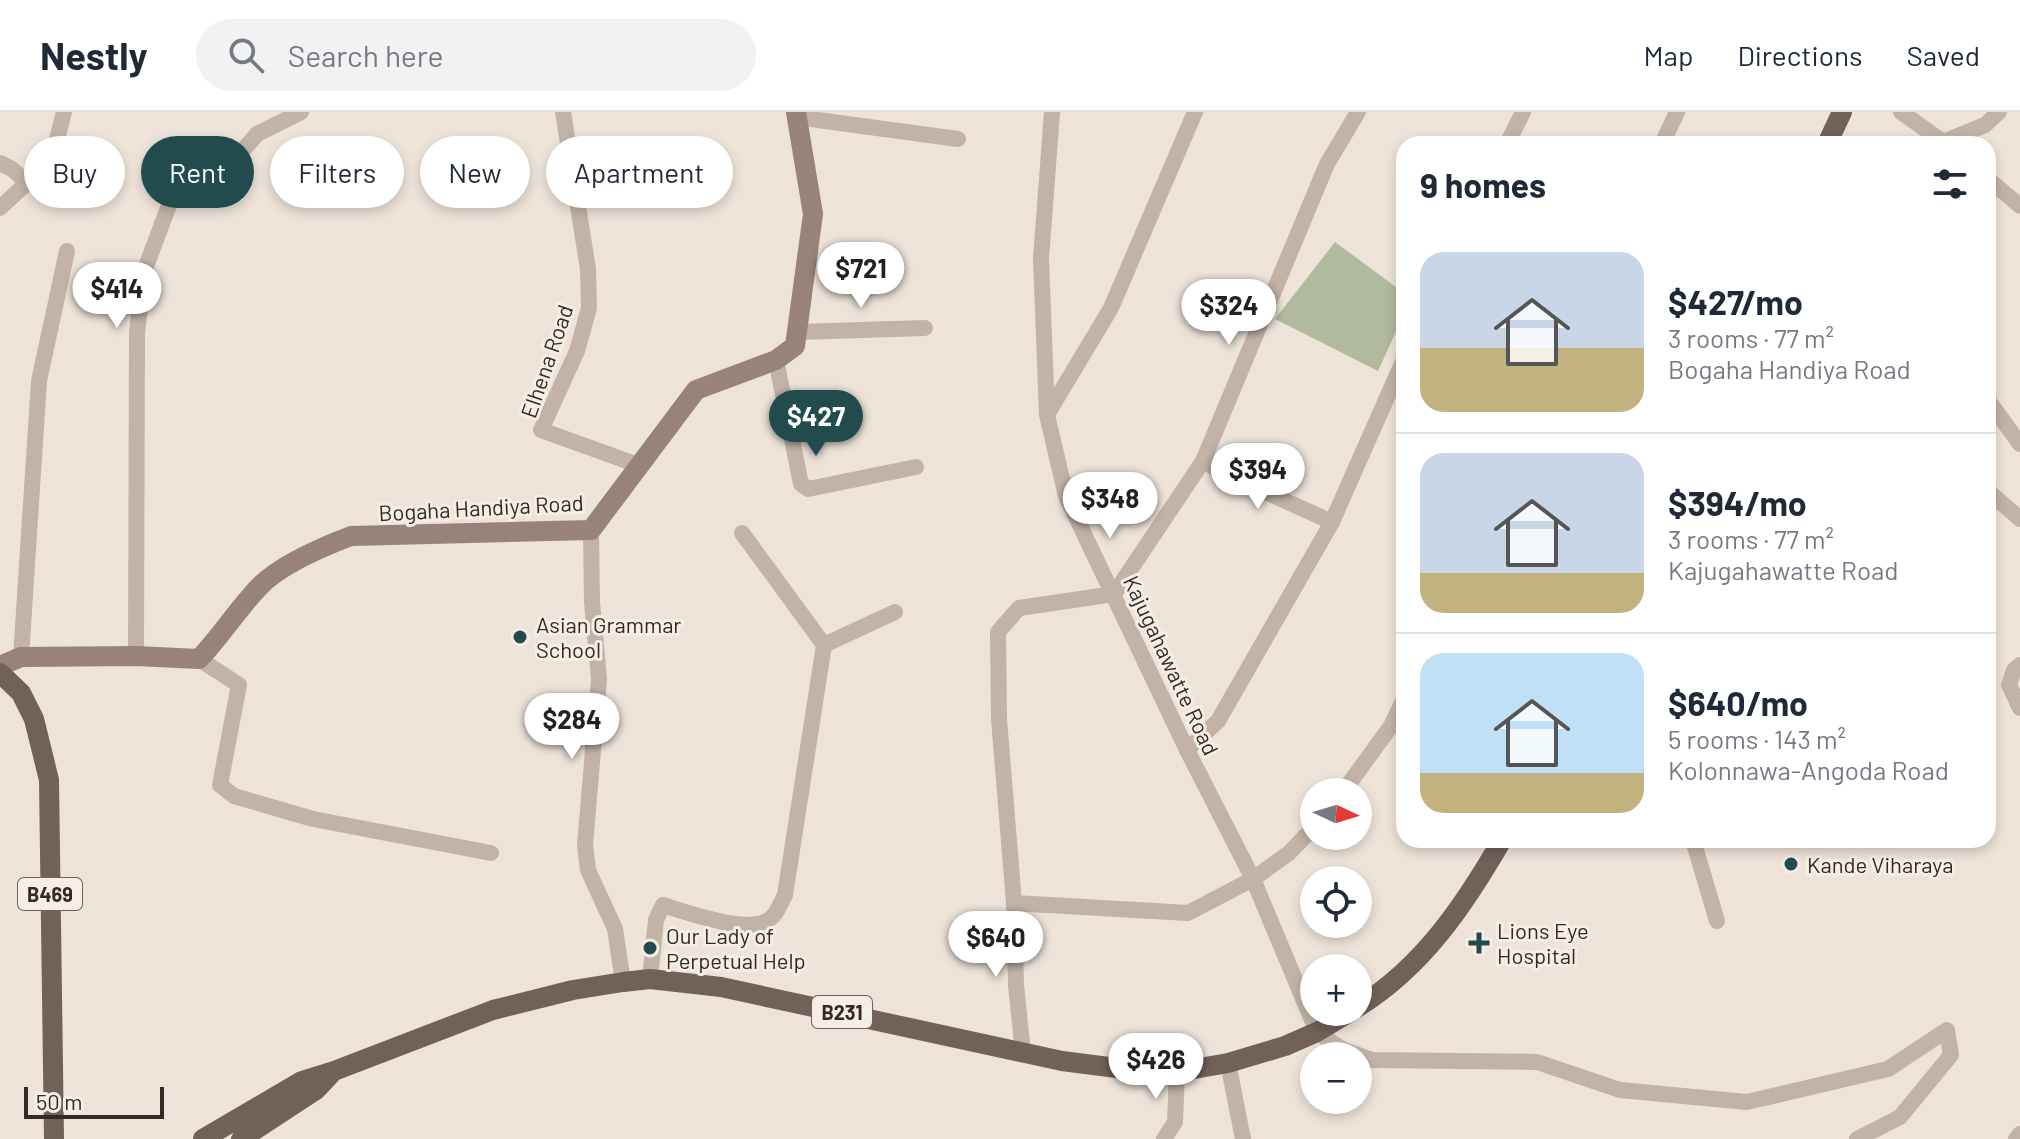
<!DOCTYPE html>
<html lang="en">
<head>
<meta charset="utf-8">
<style>
	:root { --surface:#fff; --page:#f2f2f3; --text:#1f2937; --muted:#747a83; --line:#e0e1e3; --accent:#224b4d }
	body { margin:0; font-family:Barlow,sans-serif; background:var(--page); color:var(--text); height:100vh; display:flex; flex-direction:column; font-size:30px; white-space:nowrap }
	* { box-sizing:border-box; margin:0 }
	p { font-size:26px; color:var(--muted) }
	.icon { flex:none; width:44px; height:44px; fill:none; stroke:currentColor; stroke-width:2; stroke-linecap:round; stroke-linejoin:round }
	.map { position:relative; flex:1; overflow:hidden }
	.details { position:absolute; left:1396px; top:24px; width:600px; height:712px; display:flex; flex-direction:column; background:var(--surface); border-radius:24px; box-shadow:0 4px 12px #0003 }
	.details>* { flex:none }
	.guide { position:absolute; left:24px; top:24px; width:760px; height:72px; display:flex; gap:16px }
	.needle { width:52px; rotate:94deg }
	.tools { position:absolute; left:1300px; top:666px; display:grid; gap:16px }
	.tools a { display:grid; place-items:center; width:72px; height:72px; border-radius:50%; background:var(--surface); box-shadow:0 4px 12px #0003; font-size:40px }
	.scale { position:absolute; left:24px; bottom:20px; width:140px; box-sizing:border-box; padding-left:8px; border:4px solid #312a27; border-top:0; font-size:22px; line-height:28px; white-space:nowrap; color:#312a27; -webkit-text-stroke:6px #f6ede5; paint-order:stroke }
	.price { position:absolute; translate:-50% -68px; padding:0 18px; border-radius:28px; background:#fff; color:#222; font-size:26px; line-height:52px; filter:drop-shadow(0 2px 4px #0008) }
	.price::after { content:''; position:absolute; left:50%; top:48px; width:24px; height:18px; margin-left:-12px; background:inherit; clip-path:polygon(0 0,100% 0,50% 100%) }
	.price.on { background:var(--accent); color:#fff }
	ul { padding:0; list-style:none }
	li { display:flex; align-items:center; gap:24px; height:200px; padding:0 24px }
	li+li { border-top:2px solid var(--line) }
	li span { display:grid; place-items:center; flex:none; width:224px; height:160px; border-radius:24px; color:#555 }
	li>.icon { margin-inline-start:auto }
	span .icon { width:96px; height:96px; fill:#fffc; stroke-width:1 }
	li b { font-size:34px }
	h2 { display:flex; justify-content:space-between; align-items:center; height:96px; padding:0 24px; font-size:34px }
	.chip { padding:0 28px; border-radius:36px; background:var(--surface); box-shadow:0 4px 12px #0003; font-size:28px; line-height:72px }
	.chip.on { background:var(--accent); color:#fff }
	header { display:flex; align-items:center; gap:48px; box-sizing:border-box; height:112px; padding:0 40px; background:var(--surface); border-bottom:2px solid var(--line) }
	header strong { font-size:38px }
	nav { display:flex; gap:44px; margin-inline-start:auto; font-size:28px }
	.search { width:560px; height:72px; background:var(--page); display:flex; align-items:center; gap:20px; box-sizing:border-box; padding:0 28px; border-radius:44px; color:var(--muted); font-size:30px }
	.map>svg:first-child { display:block }
	.green { fill:#b1ba9c }
	.lines { fill:none; stroke-linecap:round; stroke-linejoin:round }
	.street { stroke:#c3b3a7; stroke-width:16 }
	.secondary { stroke:#978379; stroke-width:20 }
	.primary { stroke:#716159; stroke-width:20 }
	.poi-dot { fill:#224b4d; stroke:#f6ede5; stroke-width:3 }
	.labels { text-anchor:middle; dominant-baseline:central; stroke-width:6; stroke-linejoin:round; paint-order:stroke }
	.shield { fill:#f6ede5; stroke:#6c6460; stroke-width:2 }
	.shield-label { font-size:20px; font-weight:bold; fill:#312a27 }
	.street-label { font-size:22px; fill:#312a27; stroke:#f6ede5 }
	.poi-label { font-size:22px; fill:#312a27; stroke:#f6ede5; text-anchor:start }
</style>
</head>
<body>
<header>
<strong>Nestly</strong>
<div class="search"><svg class="icon" aria-label="search" viewBox="0 0 24 24"><circle cx="10" cy="10" r="6"/><path d="M15 15l6 6"/></svg>Search here</div>
<nav><a>Map</a><a>Directions</a><a>Saved</a></nav>
</header>
<div class="map">
<svg width="2020" height="1027" viewBox="0 0 2020 1027">
	<rect width="100%" height="100%" fill="#ede3d9"/>
	<!-- green -->
	<polygon class="green" points="1335,130 1404,181 1404,202 1378,259 1275,207"/>
	<g class="lines">
		<!-- street -->
		<g class="street">
			<polyline points="563,0 588,157 589,196 577,239 541,318 638,353"/>
			<polyline points="1052,0 1041,147 1047,303 1066,384 1187,638 1253,767 1317,920 1342,937 1372,948 1537,950 1620,978 1747,990 1888,957 1947,918 1951,943 1900,1005 1857,1027"/>
			<polyline points="1901,0 1946,32"/>
			<polyline points="796,5 958,27"/>
			<polyline points="1943,30 1985,13 1999,0"/>
			<polyline points="1507,32 1523,0"/>
			<polyline points="1662,32 1677,0"/>
			<polyline points="0,51 12,57 27,71"/>
			<polyline points="1988,67 2020,94"/>
			<polyline points="0,96 27,71 55,35 64,0"/>
			<polyline points="798,220 925,216"/>
			<polyline points="776,248 801,372 808,377 916,355"/>
			<polyline points="1988,288 2020,332"/>
			<polyline points="1048,301 1111,196 1195,0"/>
			<polyline points="1203,349 1228,363 1332,410"/>
			<polyline points="1988,379 2020,407"/>
			<polyline points="591,418 592,490 599,567 585,733 588,758 615,817 623,870"/>
			<polyline points="742,421 824,533 895,500"/>
			<polyline points="136,544 137,221 144,160 184,53 201,44 240,42 257,22 301,0"/>
			<polyline points="21,545 39,269 67,139"/>
			<polyline points="199,547 239,573 220,673 234,684 313,707 491,741"/>
			<polyline points="2020,553 2014,558 2009,573 2020,596"/>
			<polyline points="1187,638 1218,609 1332,410 1404,247"/>
			<polyline points="1343,680 1391,614 1404,587"/>
			<polyline points="1314,715 1289,741 1253,767 1188,801 1014,791 999,607 998,520 1019,496 1114,482 1203,349 1327,52 1358,0"/>
			<polyline points="1693,728 1717,809"/>
			<polyline points="1014,791 1016,873 1023,941"/>
			<path d="M650,867L656,808L663,793C686,800 754,825 772,805C778,800 781,790 785,783L824,533"/>
			<polyline points="1228,951 1243,1027"/>
			<polyline points="1164,1027 1175,1010 1177,960"/>
			<polyline points="2016,1027 2020,1022"/>
		</g>
		<!-- secondary -->
		<path class="secondary" d="M0,554L21,545L136,544L199,547C221,524 237,498 259,475C280,453 322,435 351,424L591,418L696,278L776,248L795,234L813,102L796,0"/>
		<!-- primary -->
		<g class="primary">
			<polyline points="1827,32 1842,0"/>
			<polyline points="0,561 21,581 34,607 49,668 54,1027"/>
			<path d="M1358,895C1423,855 1465,792 1502,728"/>
			<polyline points="203,1027 302,969 334,959 493,898 573,878 623,870 650,867 721,875 1062,949 1140,959 1177,960 1228,951 1285,934 1317,920 1350,900"/>
			<polyline points="241,1027 316,978 331,962"/>
		</g>
	</g>
	<!-- markers -->
	<g class="poi-dot">
		<circle cx="520" cy="525" r="8"/>
		<circle cx="1791" cy="752" r="8"/>
		<path d="M1475 819h8v8h8v8h-8v8h-8v-8h-8v-8h8z"/>
		<circle cx="650" cy="836" r="8"/>
	</g>
	<g class="labels">
		<!-- shield labels -->
		<g class="shield">
			<rect x="18" y="766" width="64" height="32" rx="6"/>
			<rect x="812" y="884" width="60" height="32" rx="6"/>
		</g>
		<g class="shield-label">
			<text x="50" y="782">B469</text>
			<text x="842" y="900">B231</text>
		</g>
		<!-- street labels -->
		<g class="street-label">
			<text transform="translate(546 249) rotate(-71)">Elhena Road</text>
			<text transform="translate(481 395) rotate(-3)">Bogaha Handiya Road</text>
			<text transform="translate(1172 553) rotate(65)">Kajugahawatte Road</text>
		</g>
		<!-- poi labels -->
		<g class="poi-label">
			<text x="536" y="512">Asian Grammar<tspan x="536" dy="25">School</tspan></text>
			<text x="1807" y="752">Kande Viharaya</text>
			<text x="1497" y="818">Lions Eye<tspan x="1497" dy="25">Hospital</tspan></text>
			<text x="666" y="823">Our Lady of<tspan x="666" dy="25">Perpetual Help</tspan></text>
		</g>
	</g>
</svg>
<div class="tools">
<a><svg class="needle" viewBox="-14 -14 28 28"><path d="M0-13l5 13h-10z" fill="#e53935"/><path d="M0 13l5-13h-10z" fill="#747a83"/></svg></a>
<a><svg class="icon" aria-label="locate" viewBox="0 0 24 24"><circle cx="12" cy="12" r="6"/><path d="M12 2v4M12 18v4M2 12h4M18 12h4"/></svg></a>
<a>+</a>
<a>−</a>
</div>
<div class="scale">50 m</div>
<b class="price" style="left:861px;top:198px">$721</b>
<b class="price" style="left:117px;top:218px">$414</b>
<b class="price" style="left:1229px;top:235px">$324</b>
<b class="price on" style="left:816px;top:346px">$427</b>
<b class="price" style="left:1258px;top:399px">$394</b>
<b class="price" style="left:1110px;top:428px">$348</b>
<b class="price" style="left:572px;top:649px">$284</b>
<b class="price" style="left:996px;top:867px">$640</b>
<b class="price" style="left:1156px;top:989px">$426</b>
<div class="guide">
<a class="chip">Buy</a>
<a class="chip on">Rent</a>
<a class="chip">Filters</a>
<a class="chip">New</a>
<a class="chip">Apartment</a>
</div>
<section class="details">
<h2>9 homes<svg class="icon" aria-label="filters" viewBox="0 0 24 24"><path d="M4 7h16M4 17h16"/><circle cx="9" cy="7" r="2"/><circle cx="15" cy="17" r="2"/></svg></h2>
<ul>
<li><span style="background:linear-gradient(#c9d6e8 60%,#c2b280 0)"><svg class="icon" aria-label="home" viewBox="0 0 24 24"><path d="M3 11l9-7 9 7M6 9v11h12V9"/></svg></span><div><b>$427/mo</b><p>3 rooms · 77 m²</p><p>Bogaha Handiya Road</p></div></li>
<li><span style="background:linear-gradient(#c9d6e8 75%,#c2b280 0)"><svg class="icon" aria-label="home" viewBox="0 0 24 24"><path d="M3 11l9-7 9 7M6 9v11h12V9"/></svg></span><div><b>$394/mo</b><p>3 rooms · 77 m²</p><p>Kajugahawatte Road</p></div></li>
<li><span style="background:linear-gradient(#bfe0f5 75%,#c2b280 0)"><svg class="icon" aria-label="home" viewBox="0 0 24 24"><path d="M3 11l9-7 9 7M6 9v11h12V9"/></svg></span><div><b>$640/mo</b><p>5 rooms · 143 m²</p><p>Kolonnawa-Angoda Road</p></div></li>
</ul>
</section>
</div>
</body>
</html>
